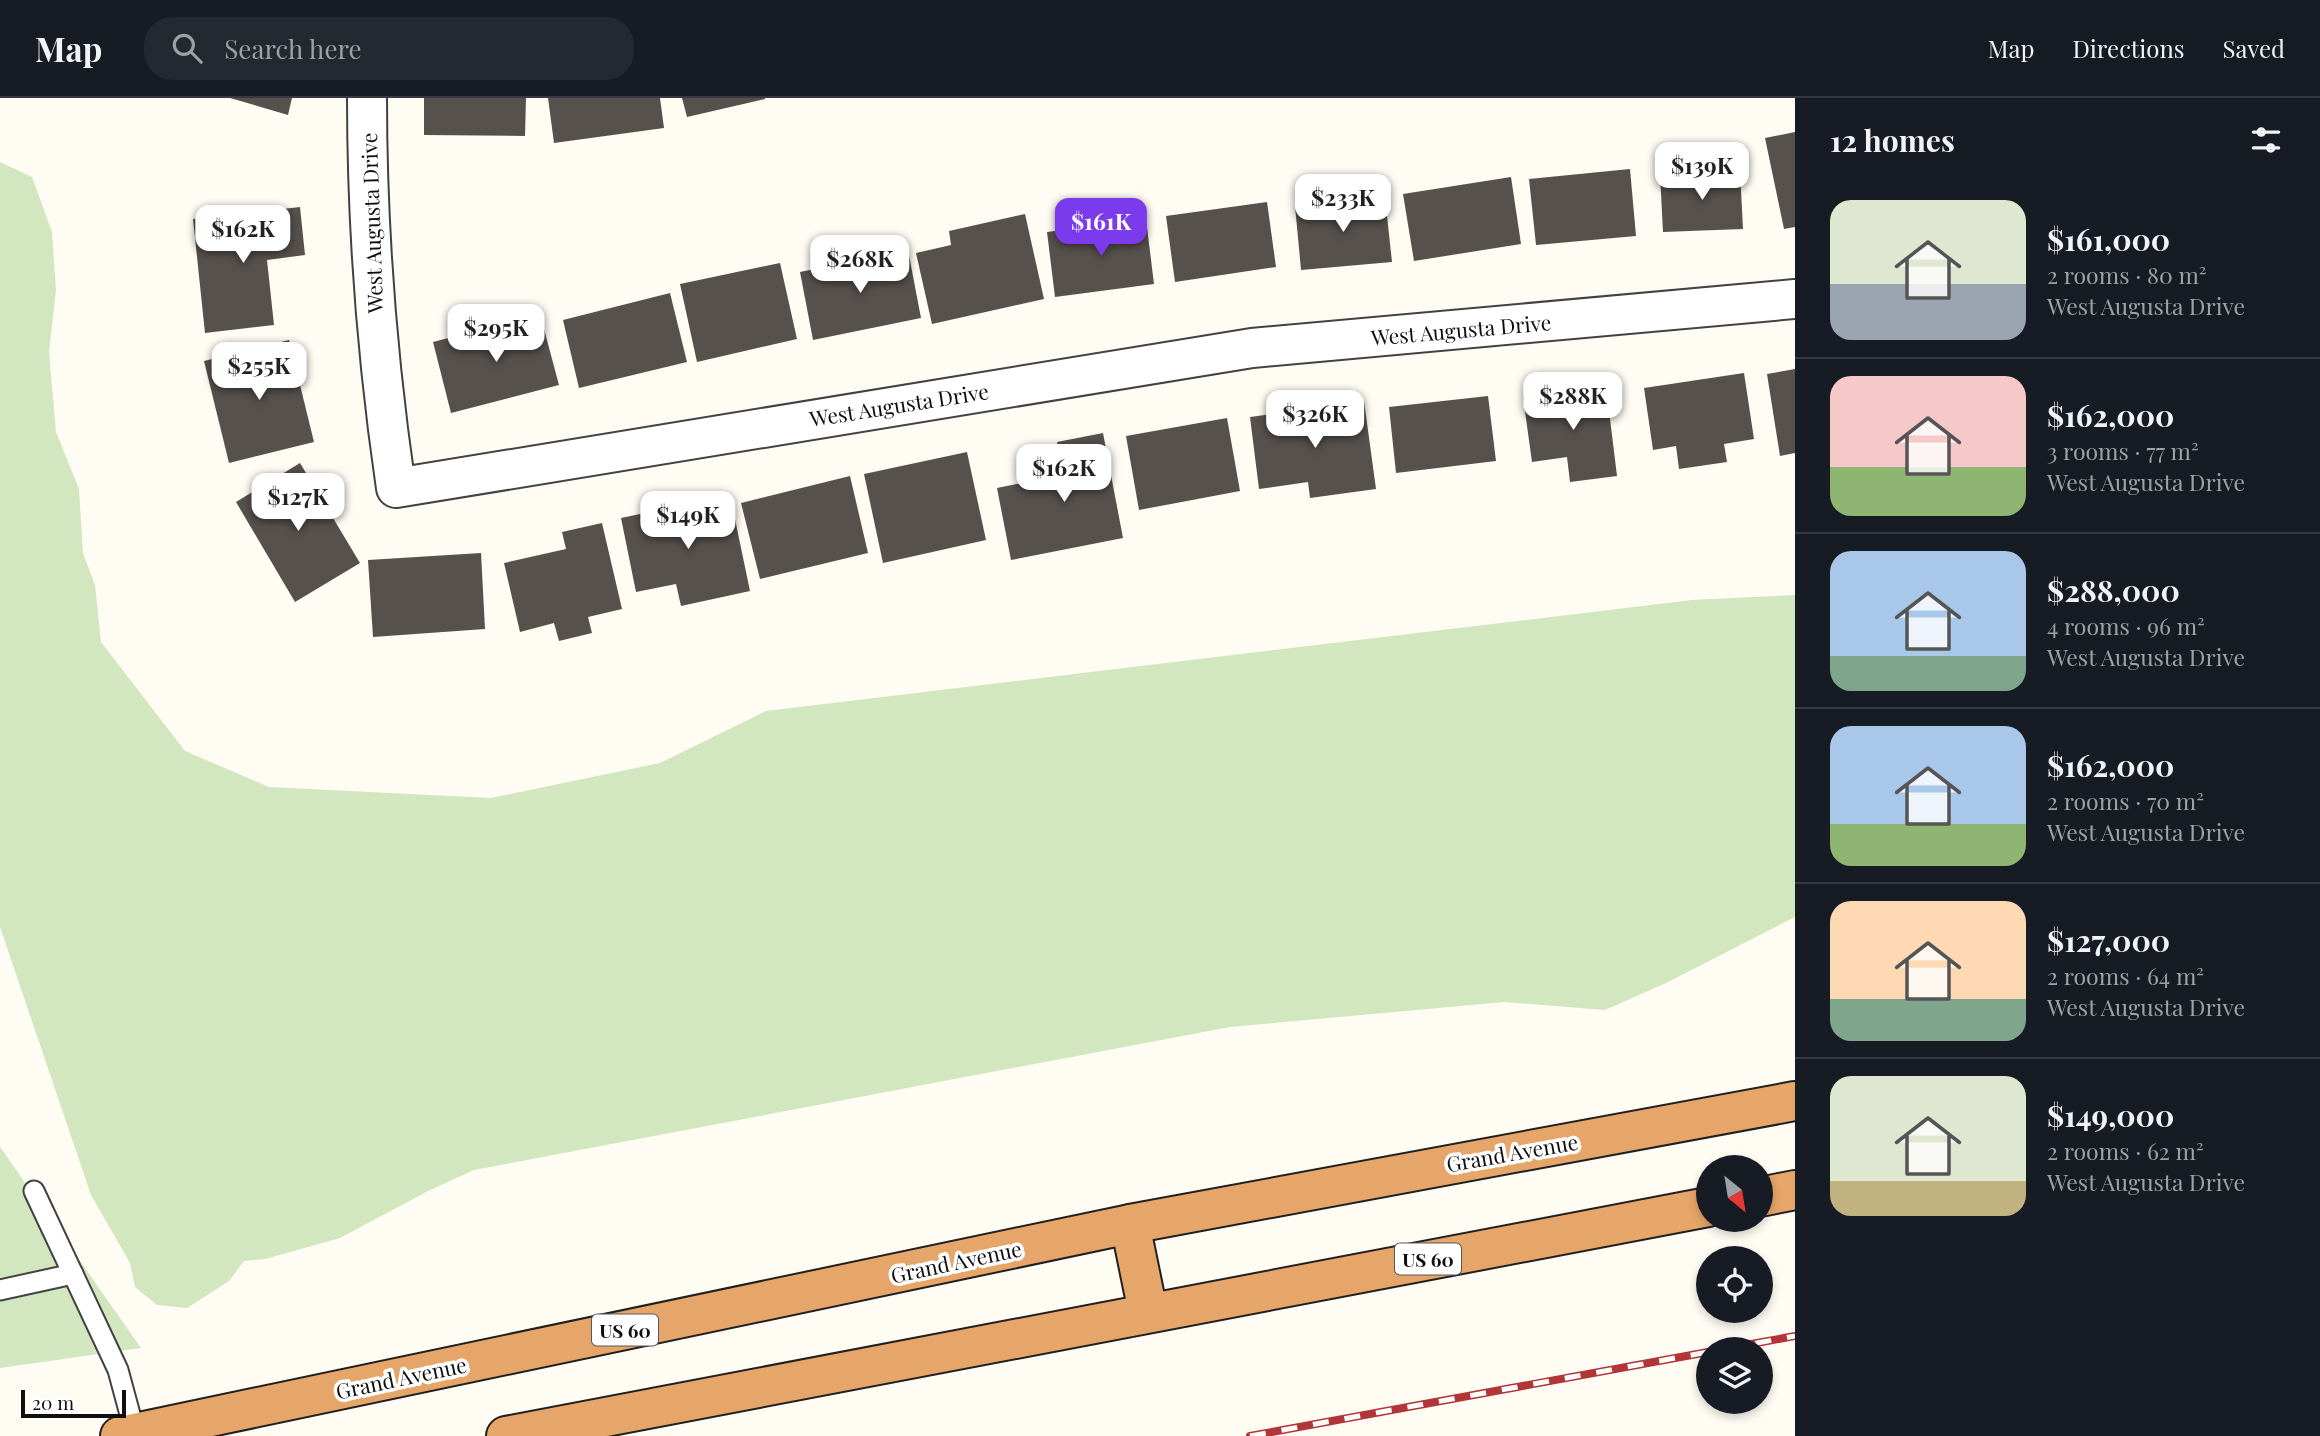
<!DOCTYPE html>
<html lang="en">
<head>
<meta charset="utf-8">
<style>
	:root { --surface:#171b24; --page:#242831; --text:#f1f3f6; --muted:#9ea1a6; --line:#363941; --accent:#7c3aed }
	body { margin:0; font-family:"Playfair Display",serif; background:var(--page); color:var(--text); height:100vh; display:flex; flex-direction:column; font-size:26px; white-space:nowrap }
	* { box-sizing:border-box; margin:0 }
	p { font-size:23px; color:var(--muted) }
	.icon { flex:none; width:38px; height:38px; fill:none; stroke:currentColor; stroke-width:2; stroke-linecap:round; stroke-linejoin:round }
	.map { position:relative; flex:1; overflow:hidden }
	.panel { display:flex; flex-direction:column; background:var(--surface); width:525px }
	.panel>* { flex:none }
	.needle { width:46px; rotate:150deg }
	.tools { position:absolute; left:1696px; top:1057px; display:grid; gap:14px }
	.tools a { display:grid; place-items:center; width:77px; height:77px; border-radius:50%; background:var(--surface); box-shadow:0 4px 10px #0003; font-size:35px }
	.scale { position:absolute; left:21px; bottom:18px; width:105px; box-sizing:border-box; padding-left:7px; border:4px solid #0f0f0f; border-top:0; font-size:19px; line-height:24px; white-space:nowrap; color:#0f0f0f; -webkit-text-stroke:5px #fff; paint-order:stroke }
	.price { position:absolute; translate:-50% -60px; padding:0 16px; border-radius:14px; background:#fff; color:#222; font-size:23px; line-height:46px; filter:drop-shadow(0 2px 4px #0008) }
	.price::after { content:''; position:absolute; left:50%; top:42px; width:21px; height:16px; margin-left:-10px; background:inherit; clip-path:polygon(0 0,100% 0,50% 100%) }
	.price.active { background:var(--accent); color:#fff }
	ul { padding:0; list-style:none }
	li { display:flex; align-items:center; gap:21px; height:175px; padding:0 35px }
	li+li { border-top:2px solid var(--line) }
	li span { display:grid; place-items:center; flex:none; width:196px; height:140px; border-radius:21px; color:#555 }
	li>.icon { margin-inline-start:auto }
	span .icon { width:84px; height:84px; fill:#fffc; stroke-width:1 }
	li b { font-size:30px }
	h2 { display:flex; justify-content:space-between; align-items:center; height:84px; padding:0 35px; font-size:30px }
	header { display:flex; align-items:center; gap:42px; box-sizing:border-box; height:98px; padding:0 35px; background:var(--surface); border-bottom:2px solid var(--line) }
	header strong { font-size:33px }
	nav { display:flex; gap:38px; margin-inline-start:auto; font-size:24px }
	.search { width:490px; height:63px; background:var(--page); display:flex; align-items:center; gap:18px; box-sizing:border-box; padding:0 24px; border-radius:28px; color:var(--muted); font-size:26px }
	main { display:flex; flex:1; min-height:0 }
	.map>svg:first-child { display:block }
	.green { fill:#d2e6bf }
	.building { fill:#57514d }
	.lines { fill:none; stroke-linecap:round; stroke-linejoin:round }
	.lane-casing { stroke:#424242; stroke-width:23 }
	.street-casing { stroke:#424242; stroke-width:42 }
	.highway-casing { stroke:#202020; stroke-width:42 }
	.lane { stroke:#fff; stroke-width:19 }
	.street { stroke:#fff; stroke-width:38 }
	.highway { stroke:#e6a669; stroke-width:38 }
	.rail-casing { stroke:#b23537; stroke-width:8 }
	.rail { stroke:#fff; stroke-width:5; stroke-dasharray:16; stroke-linecap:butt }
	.labels { text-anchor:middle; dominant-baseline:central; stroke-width:7; stroke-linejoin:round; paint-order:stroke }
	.shield { fill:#fff; stroke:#575757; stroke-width:2 }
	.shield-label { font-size:19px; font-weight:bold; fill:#0f0f0f }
	.street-label { font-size:21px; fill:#0f0f0f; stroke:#fff }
</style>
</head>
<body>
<header>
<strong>Map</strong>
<div class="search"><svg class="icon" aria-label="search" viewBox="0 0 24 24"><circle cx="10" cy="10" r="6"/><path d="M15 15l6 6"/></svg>Search here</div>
<nav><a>Map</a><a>Directions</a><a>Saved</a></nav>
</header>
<main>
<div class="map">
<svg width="1795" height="1338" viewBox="0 0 1795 1338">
	<rect width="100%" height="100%" fill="#fefcf3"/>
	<!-- green -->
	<g class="green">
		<polygon points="0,64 32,79 52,134 56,192 49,254 56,334 79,391 83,455 95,487 101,544 185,653 269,689 491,700 660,665 766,613 1692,502 1795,497 1795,819 1666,885 1605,912 1504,904 1230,929 474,1072 428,1093 340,1140 265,1161 244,1163 229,1183 187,1210 157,1207 135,1189 130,1165 91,1097 0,829"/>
		<polygon points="0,1049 141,1250 0,1270"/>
	</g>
	<!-- building -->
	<g class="building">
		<polygon points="230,0 292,0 288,17"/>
		<polygon points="424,0 526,0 525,38 424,37"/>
		<polygon points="548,0 660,0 664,30 554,45"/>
		<polygon points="682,0 765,0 765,1 687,19"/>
		<polygon points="1795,34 1795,129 1784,131 1765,40"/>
		<polygon points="1630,71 1636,138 1536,147 1529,81"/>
		<polygon points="1740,73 1743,131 1663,134 1660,76"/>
		<polygon points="1511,79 1521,146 1414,163 1403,96"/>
		<polygon points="1385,99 1392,164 1301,172 1295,108"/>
		<polygon points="1267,104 1276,169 1175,184 1166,118"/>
		<polygon points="300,109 305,157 267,162 274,227 205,235 193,121"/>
		<polygon points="1025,116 1044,201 932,226 916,155 951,147 949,133"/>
		<polygon points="1146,121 1154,186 1055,199 1047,134"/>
		<polygon points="908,152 921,220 813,242 800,174"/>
		<polygon points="780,165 797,241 697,264 680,186"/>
		<polygon points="670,195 687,264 579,290 563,222"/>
		<polygon points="540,216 559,287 451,315 433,244"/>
		<polygon points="289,242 314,344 229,365 204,263"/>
		<polygon points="1795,271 1795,355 1780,358 1767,276"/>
		<polygon points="1744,275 1754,341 1724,346 1727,364 1679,371 1676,348 1653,352 1644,290"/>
		<polygon points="1606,288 1617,378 1570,384 1567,359 1532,364 1523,299"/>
		<polygon points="1488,298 1496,363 1396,375 1389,309"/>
		<polygon points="1364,303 1376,391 1310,400 1308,384 1259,391 1250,319"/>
		<polygon points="1227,320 1240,393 1139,412 1126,338"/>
		<polygon points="1103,335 1123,440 1011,462 997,390 1063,377 1057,344"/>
		<polygon points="967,354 986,442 883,465 864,376"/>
		<polygon points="300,365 360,465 295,504 236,404"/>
		<polygon points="850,378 868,455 760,481 741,405"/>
		<polygon points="730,397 750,493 681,508 676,486 636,494 621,420"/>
		<polygon points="602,425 622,511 588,519 592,535 559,543 554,525 520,534 504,465 566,451 562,434"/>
		<polygon points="481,455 485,531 373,539 368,462"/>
	</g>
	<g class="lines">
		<defs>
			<g id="lane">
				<polyline points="34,1093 118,1272 135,1335"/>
				<polyline points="0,1192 73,1176"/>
			</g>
			<path id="street" d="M367,0C367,131 377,260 396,390L1252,250L1795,201"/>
			<g id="highway">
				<polyline points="1760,1099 1795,1092"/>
				<polyline points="1130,1126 1148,1214"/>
				<polyline points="120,1338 1130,1126 1795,1003"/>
				<polyline points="506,1338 1708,1109"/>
			</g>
		</defs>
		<!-- lane casing -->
		<use href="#lane" class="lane-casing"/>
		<!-- street casing -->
		<use href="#street" class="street-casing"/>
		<!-- highway casing -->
		<use href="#highway" class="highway-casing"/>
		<!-- lane -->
		<use href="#lane" class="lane"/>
		<!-- street -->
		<use href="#street" class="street"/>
		<!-- highway -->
		<use href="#highway" class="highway"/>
		<defs>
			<g id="rail">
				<polyline points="1724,1251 1795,1238"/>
				<polyline points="1250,1338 1708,1254"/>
			</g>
		</defs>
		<!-- rail casing -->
		<use href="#rail" class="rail-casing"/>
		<!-- rail -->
		<use href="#rail" class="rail"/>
	</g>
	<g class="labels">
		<!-- shield labels -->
		<g class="shield">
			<rect x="1395" y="1145.5" width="66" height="31" rx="5"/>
			<rect x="592" y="1216.5" width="66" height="31" rx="5"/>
		</g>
		<g class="shield-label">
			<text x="1428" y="1161">US 60</text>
			<text x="625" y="1232">US 60</text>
		</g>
		<!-- street labels -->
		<g class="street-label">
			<text transform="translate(371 125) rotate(-92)">West Augusta Drive</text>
			<text transform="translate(1461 231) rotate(-5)">West Augusta Drive</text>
			<text transform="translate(899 306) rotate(-9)">West Augusta Drive</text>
			<text transform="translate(1512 1054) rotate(-10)">Grand Avenue</text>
			<text transform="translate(956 1163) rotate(-12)">Grand Avenue</text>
			<text transform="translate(401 1279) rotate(-12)">Grand Avenue</text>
		</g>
	</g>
</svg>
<div class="tools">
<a><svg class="needle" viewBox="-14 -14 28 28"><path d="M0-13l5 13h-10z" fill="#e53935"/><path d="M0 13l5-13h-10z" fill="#9ea1a6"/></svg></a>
<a><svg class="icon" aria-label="locate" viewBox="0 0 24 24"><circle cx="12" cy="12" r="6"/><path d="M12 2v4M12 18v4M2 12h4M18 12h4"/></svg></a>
<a><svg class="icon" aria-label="layers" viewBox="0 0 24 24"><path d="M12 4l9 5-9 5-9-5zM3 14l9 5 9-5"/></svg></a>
</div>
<div class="scale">20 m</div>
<b class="price" style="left:1702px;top:104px">$139K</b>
<b class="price" style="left:1343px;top:136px">$233K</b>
<b class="price active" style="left:1101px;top:160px">$161K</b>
<b class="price" style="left:243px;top:167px">$162K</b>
<b class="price" style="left:860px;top:197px">$268K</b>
<b class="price" style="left:496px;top:266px">$295K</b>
<b class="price" style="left:259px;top:304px">$255K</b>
<b class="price" style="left:1573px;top:334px">$288K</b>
<b class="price" style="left:1315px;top:352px">$326K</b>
<b class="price" style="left:1064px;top:406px">$162K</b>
<b class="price" style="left:298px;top:435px">$127K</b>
<b class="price" style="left:688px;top:453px">$149K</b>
</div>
<section class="panel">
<h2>12 homes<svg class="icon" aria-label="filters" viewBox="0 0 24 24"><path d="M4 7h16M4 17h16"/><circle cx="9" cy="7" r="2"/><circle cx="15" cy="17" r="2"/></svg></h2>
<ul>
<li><span style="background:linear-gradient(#dfe7d0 60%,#9aa5b1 0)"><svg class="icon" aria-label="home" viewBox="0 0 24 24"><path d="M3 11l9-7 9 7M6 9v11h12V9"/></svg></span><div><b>$161,000</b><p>2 rooms · 80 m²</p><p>West Augusta Drive</p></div></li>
<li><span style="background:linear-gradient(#f6c9c9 65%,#8fb573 0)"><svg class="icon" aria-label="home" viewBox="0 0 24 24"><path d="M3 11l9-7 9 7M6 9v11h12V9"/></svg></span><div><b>$162,000</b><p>3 rooms · 77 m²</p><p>West Augusta Drive</p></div></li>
<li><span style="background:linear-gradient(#a9c7e8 75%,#7fa58c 0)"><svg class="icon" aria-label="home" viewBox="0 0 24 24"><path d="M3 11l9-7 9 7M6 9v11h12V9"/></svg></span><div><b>$288,000</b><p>4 rooms · 96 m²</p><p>West Augusta Drive</p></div></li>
<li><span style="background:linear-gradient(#a9c7e8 70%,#8fb573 0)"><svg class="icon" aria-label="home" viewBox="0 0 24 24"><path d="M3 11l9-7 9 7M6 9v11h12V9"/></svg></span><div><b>$162,000</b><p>2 rooms · 70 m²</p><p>West Augusta Drive</p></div></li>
<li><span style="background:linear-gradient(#ffd9b3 70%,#7fa58c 0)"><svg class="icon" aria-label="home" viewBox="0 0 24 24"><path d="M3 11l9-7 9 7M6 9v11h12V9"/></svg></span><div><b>$127,000</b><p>2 rooms · 64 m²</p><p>West Augusta Drive</p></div></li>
<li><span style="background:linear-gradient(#dfe7d0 75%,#c2b280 0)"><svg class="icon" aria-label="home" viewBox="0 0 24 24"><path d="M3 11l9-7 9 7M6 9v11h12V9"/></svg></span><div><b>$149,000</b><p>2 rooms · 62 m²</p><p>West Augusta Drive</p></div></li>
</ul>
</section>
</main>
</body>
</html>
